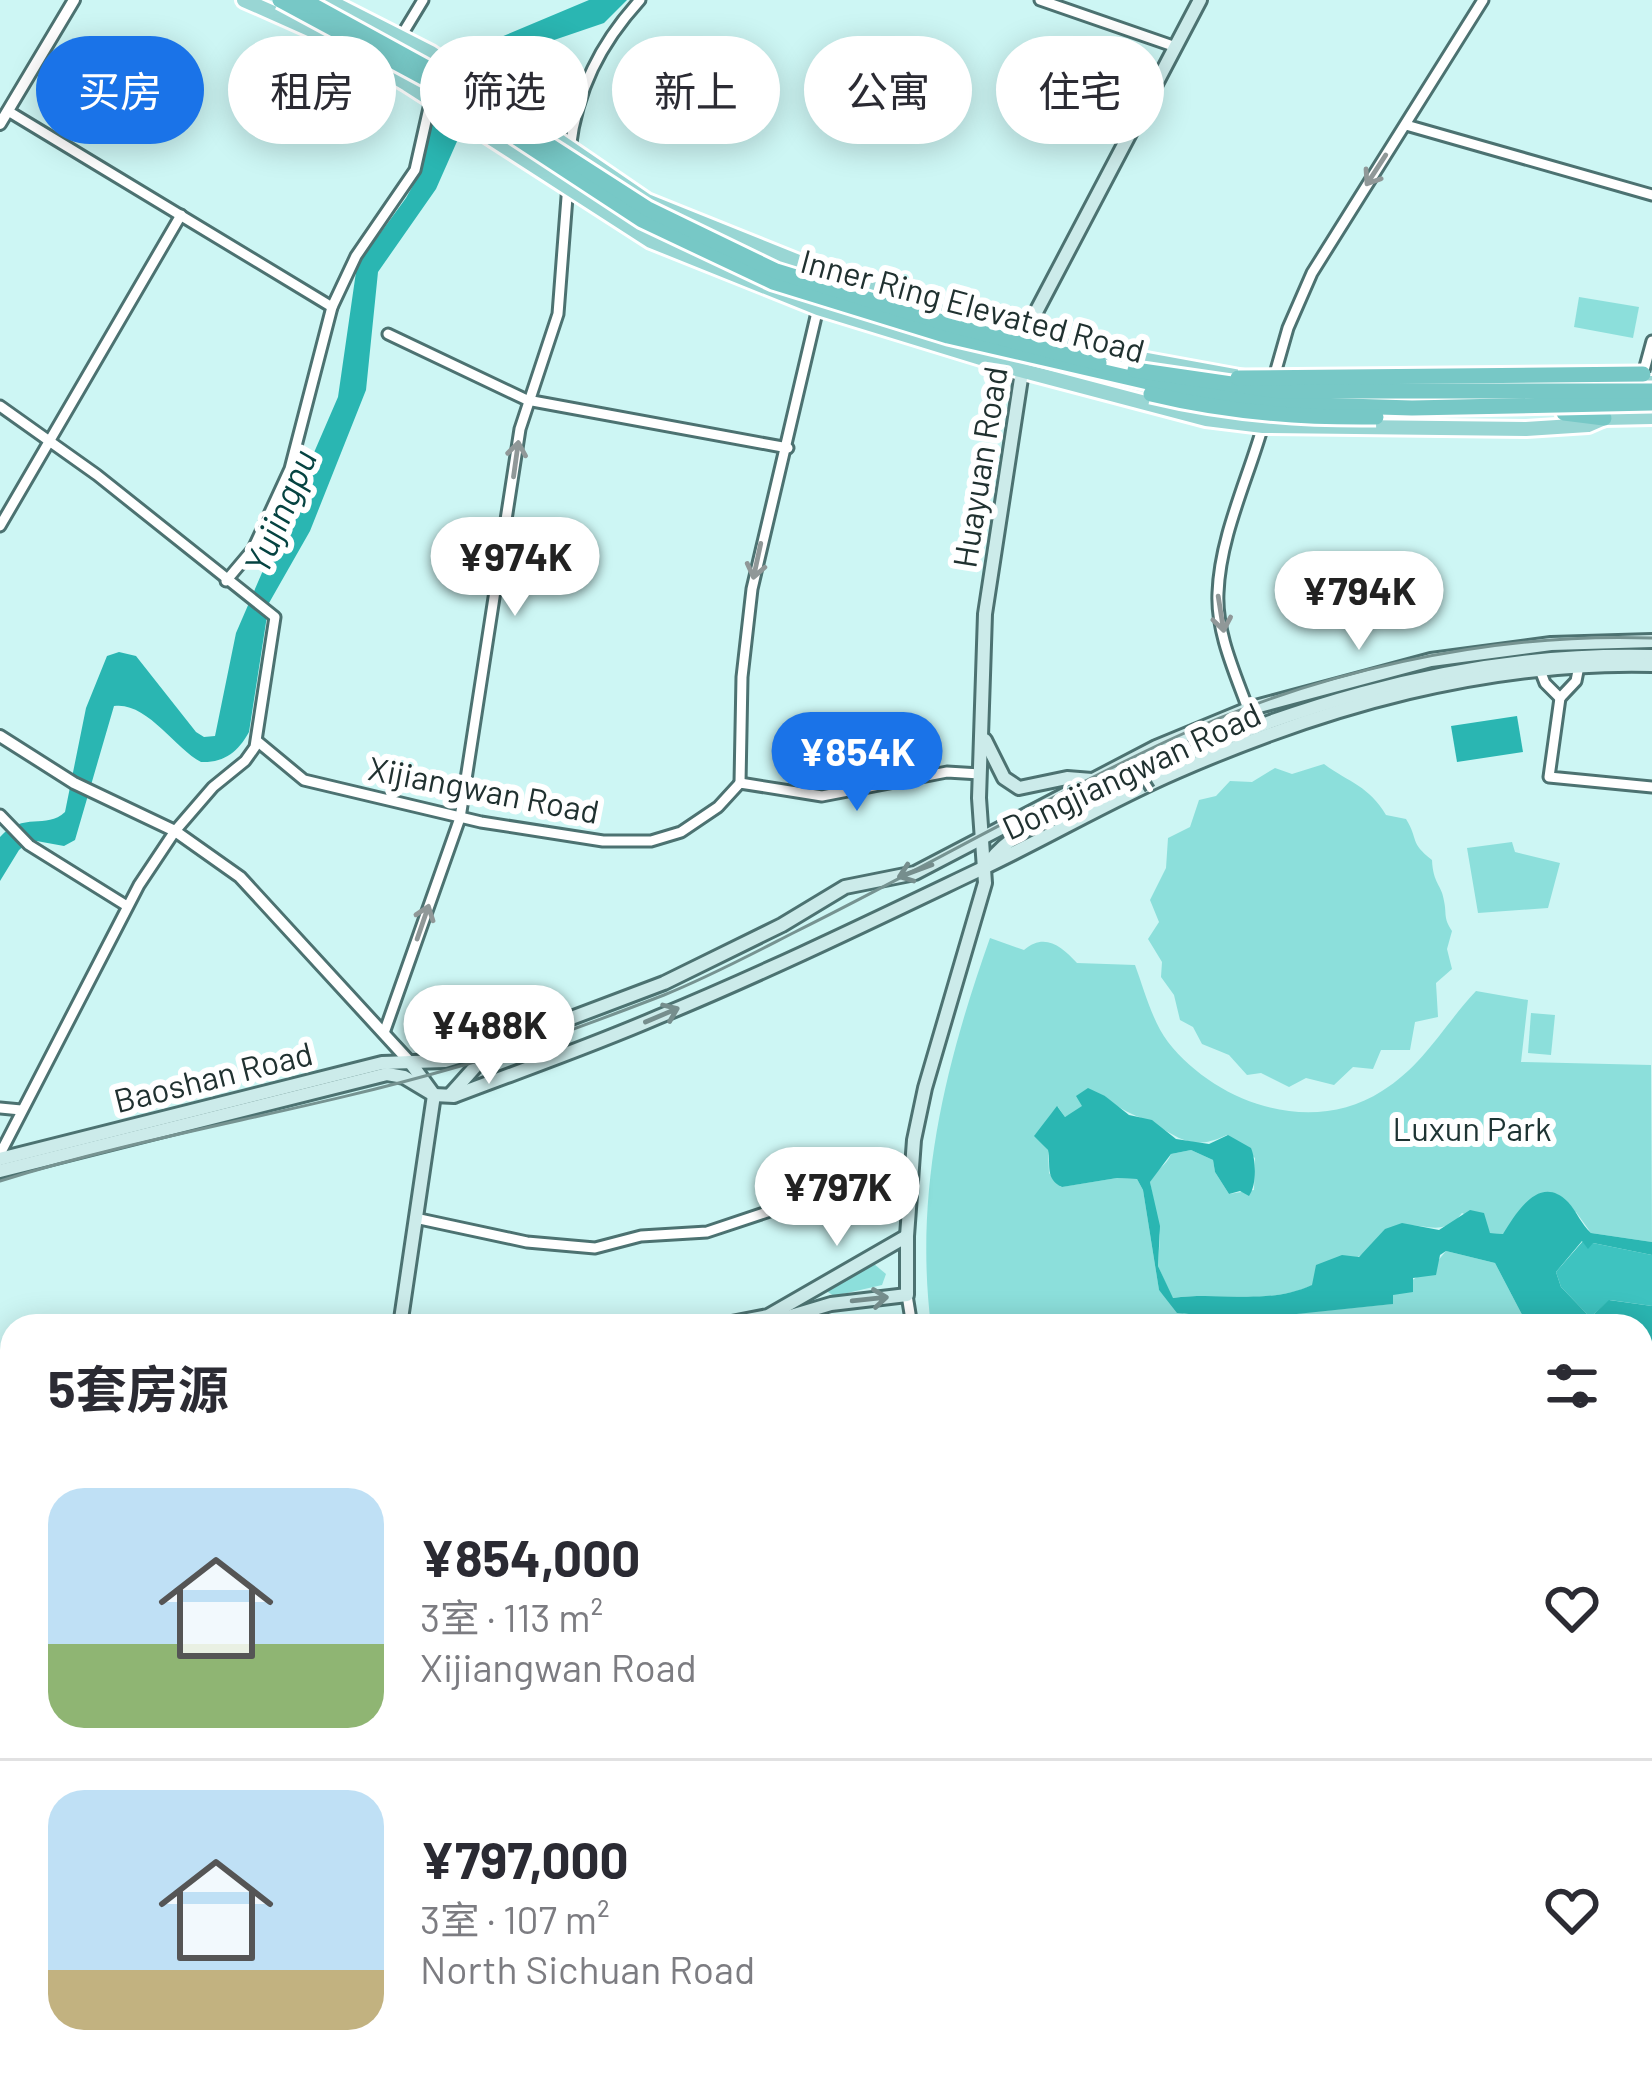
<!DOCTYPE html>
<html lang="zh">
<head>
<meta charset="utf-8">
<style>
	:root { --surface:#fff; --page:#f7f7f7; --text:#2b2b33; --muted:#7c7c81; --line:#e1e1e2; --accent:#1a73e8 }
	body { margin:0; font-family:Barlow,"Noto Sans SC",sans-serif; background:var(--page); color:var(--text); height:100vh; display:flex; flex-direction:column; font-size:45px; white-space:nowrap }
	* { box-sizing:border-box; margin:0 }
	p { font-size:39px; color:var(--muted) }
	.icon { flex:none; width:66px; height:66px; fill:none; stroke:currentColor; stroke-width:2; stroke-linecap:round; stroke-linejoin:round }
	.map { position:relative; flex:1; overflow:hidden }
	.drawer { position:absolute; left:0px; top:1314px; width:1653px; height:771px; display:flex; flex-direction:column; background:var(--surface); border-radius:36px 36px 0 0; box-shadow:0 6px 30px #0003 }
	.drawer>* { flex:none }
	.banner { position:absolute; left:36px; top:36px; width:1581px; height:108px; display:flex; gap:24px }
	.price { position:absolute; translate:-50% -102px; padding:0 27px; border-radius:42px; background:#fff; color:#222; font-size:39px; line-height:78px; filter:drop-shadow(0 3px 6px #0008) }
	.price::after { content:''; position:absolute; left:50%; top:72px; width:36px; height:27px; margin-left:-18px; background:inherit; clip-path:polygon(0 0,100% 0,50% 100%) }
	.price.on { background:var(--accent); color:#fff }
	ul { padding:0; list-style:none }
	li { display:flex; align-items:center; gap:36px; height:300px; padding:0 48px }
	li+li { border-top:3px solid var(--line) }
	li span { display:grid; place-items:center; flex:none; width:336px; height:240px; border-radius:36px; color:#555 }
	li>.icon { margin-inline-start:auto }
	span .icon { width:144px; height:144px; fill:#fffc; stroke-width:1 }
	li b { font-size:51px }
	h2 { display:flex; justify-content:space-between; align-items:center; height:144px; padding:0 48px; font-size:51px }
	.pill { padding:0 42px; border-radius:54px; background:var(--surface); box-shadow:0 6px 30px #0003; font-size:42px; line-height:108px }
	.pill.on { background:var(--accent); color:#fff }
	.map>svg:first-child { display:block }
	.green { fill:#8cdfdb }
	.forest { fill:#3ec3c0 }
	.water { fill:#2ab6b2 }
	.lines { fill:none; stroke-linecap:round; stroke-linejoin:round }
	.pedestrian-casing { stroke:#4c7271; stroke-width:12 }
	.minor-casing { stroke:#4c7271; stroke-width:15 }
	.tertiary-casing { stroke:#4c7271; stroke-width:16 }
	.secondary-casing { stroke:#4c7271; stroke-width:18 }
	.primary-casing { stroke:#fff; stroke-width:20 }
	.trunk-casing { stroke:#fff; stroke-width:21 }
	.pedestrian { stroke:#fff; stroke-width:6 }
	.minor { stroke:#fff; stroke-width:9 }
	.tertiary { stroke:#fff; stroke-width:10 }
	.secondary { stroke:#ccebea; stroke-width:12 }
	.primary { stroke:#99d6d4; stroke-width:14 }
	.trunk { stroke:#77c8c6; stroke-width:15 }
	.rail { stroke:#769391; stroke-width:3 }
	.pedestrian-bridge-casing { stroke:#4c7271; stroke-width:12; stroke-linecap:butt }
	.trunk-bridge-casing { stroke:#fff; stroke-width:21; stroke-linecap:butt }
	.pedestrian-bridge { stroke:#fff; stroke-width:6 }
	.trunk-bridge { stroke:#77c8c6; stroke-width:15 }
	.oneway { stroke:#909898 }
	.oneway2 { stroke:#768e8d }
	.labels { text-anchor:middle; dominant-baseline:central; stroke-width:12; stroke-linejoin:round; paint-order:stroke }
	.street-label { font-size:33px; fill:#203130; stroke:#fff }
	.park-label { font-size:33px; fill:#1e3433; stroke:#fff }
	.water-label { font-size:36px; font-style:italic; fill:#054341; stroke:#fff }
</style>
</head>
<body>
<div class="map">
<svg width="1652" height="2084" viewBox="0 0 1652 2084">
	<rect width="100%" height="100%" fill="#cdf6f4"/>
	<!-- green -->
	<g class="green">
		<polygon points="1579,297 1639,307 1633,338 1574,327"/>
		<path d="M1324,764C1350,783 1369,786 1386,815L1406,819C1419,840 1409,842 1432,860C1433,884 1442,885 1444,901C1447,915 1443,917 1452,931L1447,949L1452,969L1436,983L1438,1017L1415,1022L1410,1050H1381L1373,1069L1353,1067L1334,1085L1306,1078L1289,1087L1261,1073L1247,1075L1229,1055L1202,1044L1193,1027L1180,1020L1174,995L1161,977L1162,962L1148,939L1159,922L1150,900L1166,868L1168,838L1190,827L1199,800L1216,796L1230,781L1252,782L1275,768L1292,774Z"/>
		<polygon points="1512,842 1515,852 1560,863 1548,908 1478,913 1467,848"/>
		<path d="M990,938L1024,950C1045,932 1062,947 1077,963L1135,965C1144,989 1152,1021 1168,1042C1216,1103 1311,1137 1382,1091C1423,1066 1444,1025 1476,991L1528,1000L1521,1062L1651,1065L1652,1242L1591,1233L1576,1212L1503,1234L1490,1233L1484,1224L1462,1213C1441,1242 1418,1217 1390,1228C1378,1233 1372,1248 1361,1255C1349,1263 1330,1268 1315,1274L1313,1285C1266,1306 1220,1291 1172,1298L1158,1266L1160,1235L1150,1182C1154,1170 1167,1166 1171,1154L1191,1150L1213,1160L1215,1172L1229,1194L1254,1190L1255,1158L1227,1135C1195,1150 1183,1141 1156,1125C1137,1115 1121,1112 1105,1096L1065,1117L1058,1107C1047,1116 1045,1127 1035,1135L1048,1150L1049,1173L1061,1187L1117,1178L1137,1179L1143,1190L1159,1290L1184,1314L1229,1320L1392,1304V1295L1436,1263L1446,1251L1495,1263L1528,1326H931C914,1190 945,1065 990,938Z"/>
		<polygon points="1531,1013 1555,1015 1551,1055 1528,1053"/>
		<polygon points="874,1264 886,1274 882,1285 834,1296 828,1292 830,1286"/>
	</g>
	<!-- forest -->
	<polygon class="forest" points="1583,1241 1652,1255 1652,1306 1610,1300 1594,1314 1587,1314 1561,1287 1556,1272"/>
	<!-- water -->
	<g class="water">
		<path d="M589,0H627L604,23L510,55L485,78L436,189L378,272L366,390L310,531L269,603L249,732C238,752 224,763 201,762C175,748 146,701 114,706L75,840L64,846L31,840L19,850L0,881V837C23,811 46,830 65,812L86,708L107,656L119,652L136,656L196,732L204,737L215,736L236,633L338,397L357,265L406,198L421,171L432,121L469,70L501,37Z"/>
		<polygon points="1517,716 1523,752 1457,762 1451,726"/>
		<path d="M1088,1088L1105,1096L1129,1115L1152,1120L1176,1139L1209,1144L1228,1135L1251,1148C1256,1160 1257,1185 1249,1196L1240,1191L1229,1194L1215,1172L1213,1160L1191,1150L1171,1154L1150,1182L1160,1226L1158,1266L1173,1298C1220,1291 1266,1306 1312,1285L1316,1265L1342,1255L1359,1257L1385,1229L1402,1223L1439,1230L1470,1210L1484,1213L1490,1233L1503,1234C1515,1215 1539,1172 1568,1202C1577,1212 1581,1224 1591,1233L1652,1242V1255L1593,1243L1588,1249L1582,1241L1556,1272L1561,1287L1587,1314H1594L1609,1300L1652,1306V1412L1641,1415L1644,1380L1641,1326H1528L1495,1263L1446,1251L1440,1255L1436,1275L1413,1278V1292L1393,1295V1304L1249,1319L1177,1313L1159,1290L1143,1190L1137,1179L1117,1178L1062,1187C1045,1179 1051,1166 1048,1150L1034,1136L1057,1106L1065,1117L1082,1106L1076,1096Z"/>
	</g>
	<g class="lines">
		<defs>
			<g id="pedestrian">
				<polyline points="0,1453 12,1452"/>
				<polyline points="0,1734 7,1764"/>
			</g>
			<g id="minor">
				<polyline points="1040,0 1173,46"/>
				<polyline points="400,38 423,0"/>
				<polyline points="8,111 332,307"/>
				<polyline points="1406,125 1652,195"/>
				<path d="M570,149C577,90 600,44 640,0"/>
				<polyline points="388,334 527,400 788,448"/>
				<polyline points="1643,374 1652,341"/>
				<polyline points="1274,377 1288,328 1312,273 1483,0"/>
				<polyline points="0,406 97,475 275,617 255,747 245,761 213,787 175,831 139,885 0,1154"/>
				<polyline points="0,526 181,215"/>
				<polyline points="226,581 253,549 290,469 332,307 356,256 415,170 431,99"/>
				<polyline points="1540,670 1545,683 1560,698"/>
				<polyline points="1560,698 1549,777 1652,787"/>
				<polyline points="1560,698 1576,681 1579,666"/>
				<path d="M1248,709C1235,673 1216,632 1218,593C1220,535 1249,477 1264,422"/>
				<polyline points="257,741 304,780 481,822 603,841 651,841 681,832 718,807 740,783"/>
				<polyline points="740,783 742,677 752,589 818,308"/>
				<polyline points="740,783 822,796 947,772 980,774"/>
				<polyline points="0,815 29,845 127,906"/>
				<polyline points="384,1033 460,818 520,429 558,314 568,184"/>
				<polyline points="0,1108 21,1110"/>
				<polyline points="415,1218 527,1242 595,1248 641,1236 707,1232 845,1186 911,1172"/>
				<polyline points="907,1295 912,1326"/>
				<polyline points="0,1992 12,1988"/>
				<polyline points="109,2084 110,2073"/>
				<polyline points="657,2084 671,2073"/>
			</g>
			<g id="tertiary">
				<polyline points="0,124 74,0"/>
				<polyline points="0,736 74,783 175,831 240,877 409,1061"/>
				<polyline points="1641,1688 1652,1682"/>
				<polyline points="1584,2073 1584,2084"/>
				<polyline points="284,2084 286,2073"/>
				<polyline points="993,2084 1009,2073"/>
			</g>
			<g id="secondary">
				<polyline points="985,740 1004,778 1019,788 1067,778 1092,780"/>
				<path d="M990,861C1013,830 1056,816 1090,799C1265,712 1454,651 1652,656"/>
				<path d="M434,1095L454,1096C522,1070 591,1046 658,1017C767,972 874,920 981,869C1047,838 1109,801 1176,772C1327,706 1486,661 1652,665"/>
				<polyline points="450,1095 492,1048"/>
				<polyline points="0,1159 382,1063 445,1061 505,1043 664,983 782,925 845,887 915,873 1156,747 1248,709 1431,660 1551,644 1652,641"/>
				<polyline points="0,1171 387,1074 404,1077 434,1095"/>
				<polyline points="752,1320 781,1319 831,1304 907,1295 907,1236 914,1140 925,1088 985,883 979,798 985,614 1027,339 1035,314 1200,0"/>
				<polyline points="400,1326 434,1095 410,1062"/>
				<polyline points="716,1326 768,1316 907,1236"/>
				<polyline points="0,1766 12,1762"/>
			</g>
			<g id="primary">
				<polyline points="244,0 323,35 407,84 651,241 818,308 1020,370 1206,419 1263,426 1526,429 1588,425 1604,418 1652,417"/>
				<polyline points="327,0 431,53 647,201 826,273 1016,335"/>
				<polyline points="1037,340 1245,378"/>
				<polyline points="1519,384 1652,383"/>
			</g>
			<polyline id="trunk" points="1564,413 1604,418"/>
		</defs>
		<!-- pedestrian casing -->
		<use href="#pedestrian" class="pedestrian-casing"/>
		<!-- minor casing -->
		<use href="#minor" class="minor-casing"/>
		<!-- tertiary casing -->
		<use href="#tertiary" class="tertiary-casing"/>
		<!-- secondary casing -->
		<use href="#secondary" class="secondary-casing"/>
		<!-- primary casing -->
		<use href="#primary" class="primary-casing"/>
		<!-- trunk casing -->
		<use href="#trunk" class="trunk-casing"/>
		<!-- pedestrian -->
		<use href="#pedestrian" class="pedestrian"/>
		<!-- minor -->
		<use href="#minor" class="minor"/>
		<!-- tertiary -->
		<use href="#tertiary" class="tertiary"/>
		<!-- secondary -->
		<use href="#secondary" class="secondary"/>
		<!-- primary -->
		<use href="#primary" class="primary"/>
		<!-- trunk -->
		<use href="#trunk" class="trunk"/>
		<!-- rail -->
		<path class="rail" d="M0,1181C147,1135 301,1112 450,1069C522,1049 594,1022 664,995C709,977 752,954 795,932C920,870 1041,800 1167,741C1314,672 1489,632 1652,638"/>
		<defs>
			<polyline id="pedestrian-bridge" points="1140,773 1150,789"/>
			<g id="trunk-bridge">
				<polyline points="280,0 432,82 642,220 773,282 948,336 1187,391 1281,404 1412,408 1652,403"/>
				<polyline points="303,0 429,69"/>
				<polyline points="485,104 648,209 776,271 955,326 1099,363"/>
				<polyline points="1135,370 1280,391 1652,391"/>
				<polyline points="1238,378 1643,374"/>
				<path d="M1151,394C1225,412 1299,418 1376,417"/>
			</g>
		</defs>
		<!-- pedestrian-bridge casing -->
		<use href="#pedestrian-bridge" class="pedestrian-bridge-casing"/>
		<!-- trunk-bridge casing -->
		<use href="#trunk-bridge" class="trunk-bridge-casing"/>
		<!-- pedestrian-bridge -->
		<use href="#pedestrian-bridge" class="pedestrian-bridge"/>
		<!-- trunk-bridge -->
		<use href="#trunk-bridge" class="trunk-bridge"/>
	</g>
	<!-- one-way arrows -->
	<defs><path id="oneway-shaft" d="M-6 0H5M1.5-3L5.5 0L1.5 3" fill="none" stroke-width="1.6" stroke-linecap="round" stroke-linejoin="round" transform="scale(3)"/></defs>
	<g class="oneway">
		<use href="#oneway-shaft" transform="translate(1376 170) rotate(123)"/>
		<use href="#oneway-shaft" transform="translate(516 459) rotate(-82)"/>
		<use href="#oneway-shaft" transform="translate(757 561) rotate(102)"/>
		<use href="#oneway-shaft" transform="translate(1221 614) rotate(81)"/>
		<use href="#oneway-shaft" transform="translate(423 922) rotate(-71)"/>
	</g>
	<g class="oneway2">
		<use href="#oneway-shaft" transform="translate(915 871) rotate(160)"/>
		<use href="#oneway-shaft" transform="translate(662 1015) rotate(-23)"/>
		<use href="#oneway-shaft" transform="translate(870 1299) rotate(-6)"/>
	</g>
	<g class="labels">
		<!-- street labels -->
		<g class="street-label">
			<text transform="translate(973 305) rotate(15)">Inner Ring Elevated Road</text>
			<text transform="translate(979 467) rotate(-81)">Huayuan Road</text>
			<text transform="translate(1131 770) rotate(-25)">Dongjiangwan Road</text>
			<text transform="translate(484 789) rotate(11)">Xijiangwan Road</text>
			<text transform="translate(213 1076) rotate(-14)">Baoshan Road</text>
		</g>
		<!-- park labels -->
		<g class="park-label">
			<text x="1472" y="1128">Luxun Park</text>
		</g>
		<!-- water labels -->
		<g class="water-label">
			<text transform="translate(279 511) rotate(-67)">Yujingpu</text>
		</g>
	</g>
</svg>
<b class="price" style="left:515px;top:619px">¥974K</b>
<b class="price" style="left:1359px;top:653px">¥794K</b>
<b class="price on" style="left:857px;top:814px">¥854K</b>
<b class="price" style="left:489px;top:1087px">¥488K</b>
<b class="price" style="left:837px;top:1249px">¥797K</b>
<div class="banner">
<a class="pill on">买房</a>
<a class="pill">租房</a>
<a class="pill">筛选</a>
<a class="pill">新上</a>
<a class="pill">公寓</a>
<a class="pill">住宅</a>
</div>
<section class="drawer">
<h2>5套房源<svg class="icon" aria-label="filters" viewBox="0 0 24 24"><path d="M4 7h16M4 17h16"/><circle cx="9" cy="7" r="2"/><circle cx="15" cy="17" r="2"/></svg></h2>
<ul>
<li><span style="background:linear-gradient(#bfe0f5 65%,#8fb573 0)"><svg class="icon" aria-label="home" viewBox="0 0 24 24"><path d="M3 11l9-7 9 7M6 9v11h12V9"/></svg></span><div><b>¥854,000</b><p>3室 · 113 m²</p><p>Xijiangwan Road</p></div><svg class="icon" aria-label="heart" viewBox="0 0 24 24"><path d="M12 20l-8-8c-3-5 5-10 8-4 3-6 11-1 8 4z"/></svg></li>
<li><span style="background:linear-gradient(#bfe0f5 75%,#c2b280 0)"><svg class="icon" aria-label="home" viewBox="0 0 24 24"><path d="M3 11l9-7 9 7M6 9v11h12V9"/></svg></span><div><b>¥797,000</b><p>3室 · 107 m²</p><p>North Sichuan Road</p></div><svg class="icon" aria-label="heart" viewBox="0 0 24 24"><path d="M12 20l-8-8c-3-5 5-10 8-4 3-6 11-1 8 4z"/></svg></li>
</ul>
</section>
</div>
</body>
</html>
